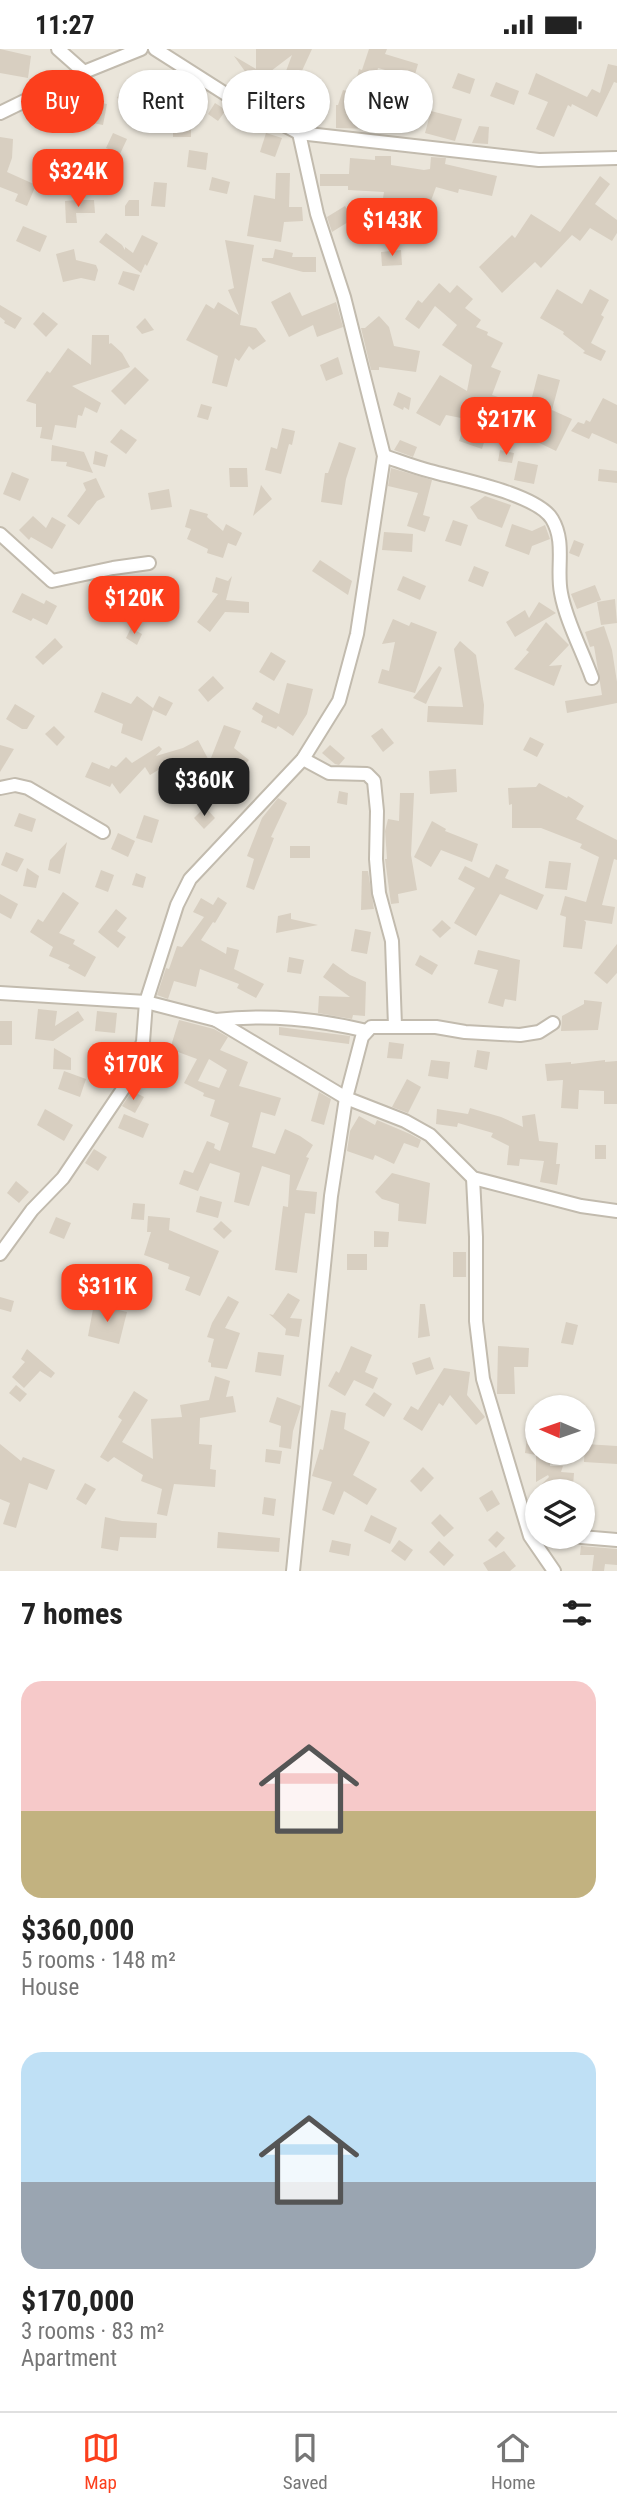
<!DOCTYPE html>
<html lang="en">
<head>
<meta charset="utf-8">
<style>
	:root { --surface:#fff; --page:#f2f2f2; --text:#222; --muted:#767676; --line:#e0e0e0; --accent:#fc3f1d }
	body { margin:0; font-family:"Roboto Condensed",sans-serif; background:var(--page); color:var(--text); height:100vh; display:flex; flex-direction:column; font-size:26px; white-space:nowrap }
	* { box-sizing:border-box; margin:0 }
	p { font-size:23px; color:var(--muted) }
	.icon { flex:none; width:38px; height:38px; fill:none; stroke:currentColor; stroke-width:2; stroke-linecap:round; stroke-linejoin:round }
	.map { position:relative; height:1522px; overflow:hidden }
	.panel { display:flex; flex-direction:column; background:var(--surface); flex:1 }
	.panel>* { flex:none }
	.banner { position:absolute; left:21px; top:21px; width:576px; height:63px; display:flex; gap:14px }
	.needle { width:46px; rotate:272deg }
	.controls { position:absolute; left:525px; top:1346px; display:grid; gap:14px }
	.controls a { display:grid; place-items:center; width:70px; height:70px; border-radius:50%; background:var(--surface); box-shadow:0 2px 5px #0004; font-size:35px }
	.price { position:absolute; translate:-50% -60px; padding:0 16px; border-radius:14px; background:var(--accent); color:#fff; font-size:23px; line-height:46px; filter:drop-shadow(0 2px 4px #0008) }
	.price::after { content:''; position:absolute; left:50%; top:42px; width:21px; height:16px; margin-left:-10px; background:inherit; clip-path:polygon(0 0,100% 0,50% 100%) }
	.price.current { background:#222; color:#fff }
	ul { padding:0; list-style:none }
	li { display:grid; align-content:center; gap:14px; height:371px; padding:0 21px }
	li span { display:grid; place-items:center; height:217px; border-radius:21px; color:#555 }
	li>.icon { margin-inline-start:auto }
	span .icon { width:126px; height:126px; fill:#fffc; stroke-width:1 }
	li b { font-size:30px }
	h2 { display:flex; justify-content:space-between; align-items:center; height:84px; padding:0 21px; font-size:30px }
	.chip { padding:0 24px; border-radius:32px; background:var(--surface); box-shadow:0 2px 5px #0004; font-size:24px; line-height:63px }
	.chip.current { background:var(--accent); color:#fff }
	.status { display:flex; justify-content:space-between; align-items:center; height:49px; padding:0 35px; background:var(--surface); direction:ltr }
	.status svg { height:19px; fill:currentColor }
	.dock { display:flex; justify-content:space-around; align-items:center; height:98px; border-top:2px solid var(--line); background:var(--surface); font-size:19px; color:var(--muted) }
	.dock a { display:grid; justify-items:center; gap:4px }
	.dock .current { color:var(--accent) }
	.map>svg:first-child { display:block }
	.residential { fill:#eae5da; fill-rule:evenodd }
	.building { fill:#d8cfc1; fill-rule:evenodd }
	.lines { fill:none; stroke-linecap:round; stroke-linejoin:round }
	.minor-casing { stroke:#c2bbae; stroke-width:16 }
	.minor { stroke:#fff; stroke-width:12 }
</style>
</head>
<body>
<div class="status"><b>11:27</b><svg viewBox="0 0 49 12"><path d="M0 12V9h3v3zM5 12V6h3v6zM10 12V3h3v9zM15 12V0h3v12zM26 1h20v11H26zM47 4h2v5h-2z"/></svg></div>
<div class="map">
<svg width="617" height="1522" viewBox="0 0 617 1522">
	<rect width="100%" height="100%" fill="#f6f3ec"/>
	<!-- residential -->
	<path class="residential" d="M0,0H617V1522H0ZM537,1358H583V1404H537ZM537,1442H583V1488H537Z"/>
	<!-- building -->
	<g class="building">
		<polygon points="0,0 31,7 28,29 0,24"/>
		<polygon points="256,0 312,0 295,37 324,50 313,74 273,57 292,6 254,35 234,7 256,20"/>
		<polygon points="369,0 387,0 385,5 418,15 414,29 378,19 371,48 404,61 399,76 374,67 373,80 336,79 336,56 338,56 343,41 353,44 359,20 362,21"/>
		<polygon points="608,15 617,17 617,34 614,33 597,68 572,55 571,58 568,56 554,88 536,80 548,53 528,45 536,24 587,48 592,40 600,44"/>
		<polygon points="163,23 190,40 181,54 154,38"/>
		<polygon points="458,24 475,30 470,45 452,39"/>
		<polygon points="496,33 519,42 514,56 490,47"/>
		<polygon points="124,35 138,42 131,56 117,49"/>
		<polygon points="86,51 107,55 103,76 82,72"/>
		<polygon points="215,54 226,61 218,72 208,65"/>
		<polygon points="43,62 56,64 55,76 41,75"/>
		<polygon points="431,62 462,70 455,92 425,84"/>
		<rect x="173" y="77" width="18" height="11"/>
		<polygon points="479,77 489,78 488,95 472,94"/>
		<polygon points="113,84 127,90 120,105 106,99"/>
		<polygon points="266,84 282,89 275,108 260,103"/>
		<polygon points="0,88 13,90 12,109 7,123 36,136 27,157 15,152 18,145 0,138"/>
		<polygon points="189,101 208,104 206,121 187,118"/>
		<polygon points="375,107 391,107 391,116 424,121 430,120 431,108 446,109 445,115 497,127 492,147 459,140 458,144 436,138 421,179 402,172 410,152 383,149 384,143 348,141 348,137 320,137 320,125 349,125 350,109 375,111"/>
		<polygon points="276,124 290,124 289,158 302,158 303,172 284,173 281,193 247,187 254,146 275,150"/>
		<polygon points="600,127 610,135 595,155 617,171 617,184 612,192 590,179 580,192 572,186 541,219 535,213 502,244 479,218 512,186 515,189 531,165 560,183"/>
		<polygon points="212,128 230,133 227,145 209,141"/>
		<polygon points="154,133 167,134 165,158 151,157"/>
		<polygon points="76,151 94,151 95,164 76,164 77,174 66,174 65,152"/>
		<polygon points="129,151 139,151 139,167 125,167 125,157"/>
		<polygon points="345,157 353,170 332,183 327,168"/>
		<polygon points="23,177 47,187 40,203 16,192"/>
		<polygon points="106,184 122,196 125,201 125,198 133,204 142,186 158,194 147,217 145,215 141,224 99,193"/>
		<polygon points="225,191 254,196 240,276 256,279 266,292 253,301 249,297 239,312 235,309 227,338 212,334 218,307 186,291 206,255 214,260 218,253 239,266 228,241 234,239"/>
		<polygon points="74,200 76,211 96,216 98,221 95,232 81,229 63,233 56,205"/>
		<polygon points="275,200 293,204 292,208 316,208 316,223 303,223 262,212 262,209 273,209"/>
		<polygon points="401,201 402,216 382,217 381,203"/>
		<polygon points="123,222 140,226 134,242 118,235"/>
		<polygon points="439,234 450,244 457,236 473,250 465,259 481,271 476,278 488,283 487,286 503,294 491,318 501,322 492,346 522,356 525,349 531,352 538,325 560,331 552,361 572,370 556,402 525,387 529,374 500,361 499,366 493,364 482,400 459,392 466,370 446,366 440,377 416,364 440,326 467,342 472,316 442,296 457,276 435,257 419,280 405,270 418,251 422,254"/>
		<polygon points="557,240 582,255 590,240 609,251 601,266 604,268 591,294 606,302 601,312 583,304 585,302 563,285 564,283 540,269"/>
		<polygon points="290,243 302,267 336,253 343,278 317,288 313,276 289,288 271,253"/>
		<polygon points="0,256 22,269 15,280 4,274 5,272 0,268"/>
		<polygon points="43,263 58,275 46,288 33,275"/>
		<polygon points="379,267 389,278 394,297 420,302 416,323 379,318 379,321 371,321 361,279 365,279"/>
		<polygon points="145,269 154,281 142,285 136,278"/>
		<polygon points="92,286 109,286 109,295 111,294 122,304 130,318 72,337 101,354 97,364 85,358 82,367 78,366 76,379 55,376 52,391 40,389 42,378 36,378 36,355 26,352 47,322 50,324 68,299 91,316"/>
		<polygon points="338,308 343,325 326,332 320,316"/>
		<polygon points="135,318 149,331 125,356 111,342"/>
		<polygon points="398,343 411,349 409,361 404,358 403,361 393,356"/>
		<polygon points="603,349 617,356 617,395 592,384 589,390 571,382 578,373 584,375 586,371 590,373"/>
		<polygon points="201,355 212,358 208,371 197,368"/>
		<polygon points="282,379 295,382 292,396 289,395 281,425 265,421 271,398 277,400"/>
		<polygon points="121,380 137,391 126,405 110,393"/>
		<polygon points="400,391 417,398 413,408 394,401"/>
		<polygon points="339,393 356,399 346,430 342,456 321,453 325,424 328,424"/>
		<polygon points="52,396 84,403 93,424 66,417 67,413 51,412"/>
		<polygon points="500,401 514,404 512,414 498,412"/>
		<polygon points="95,402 108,406 105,418 93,415"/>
		<polygon points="518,412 538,416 534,435 514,431"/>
		<polygon points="229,419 247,419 248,438 230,438"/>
		<polygon points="391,419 432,431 423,466 430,468 425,483 407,477 418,444 388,437"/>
		<polygon points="599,420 617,422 617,434 598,432"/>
		<polygon points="12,423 29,430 20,452 3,445"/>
		<polygon points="96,429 105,448 97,452 79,476 67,467 86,441 83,434"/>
		<polygon points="261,436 272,450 253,467"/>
		<polygon points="169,440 172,458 151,461 148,444"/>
		<polygon points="485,447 511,456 502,479 478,470 470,458"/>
		<polygon points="190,460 208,465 207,468 223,482 226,475 242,484 236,497 228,494 223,509 207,504 208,500 187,490 191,480 185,478"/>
		<polygon points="33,467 46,479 52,468 66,476 52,500 31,488 29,491 19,481"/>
		<polygon points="453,471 468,476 461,497 445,492"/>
		<polygon points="512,475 532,482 545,476 550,490 532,497 529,506 505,497"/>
		<polygon points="384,483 413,485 412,503 382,501"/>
		<polygon points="574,491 584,495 579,508 569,504"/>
		<polygon points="320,511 352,532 348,546 312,522"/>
		<polygon points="474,517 489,523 483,538 468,532"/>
		<polygon points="232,527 226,551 249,553 249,564 225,563 210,583 197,573 218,545 212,543 216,528 228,532"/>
		<polygon points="403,527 426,537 420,551 397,541"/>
		<polygon points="134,532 162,534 161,548 132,542"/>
		<polygon points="595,536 601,551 577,560 571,545"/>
		<polygon points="22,544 44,555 46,551 57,557 47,576 33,569 31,572 12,563"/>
		<polygon points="615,550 617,574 601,576 597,553"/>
		<polygon points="539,553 556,564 515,588 506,573 525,561 529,569"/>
		<polygon points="393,570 409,577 411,573 437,583 415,644 378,634 382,620 389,622 395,593 382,595"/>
		<polygon points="546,573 569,596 549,617 562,616 554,637 514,620 529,603 526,601"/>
		<polygon points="604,577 612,601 617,633 617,654 567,664 565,652 602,646 594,597 590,598 585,583"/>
		<polygon points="131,579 142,585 137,596 126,589"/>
		<polygon points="55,589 63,598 43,616 35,608"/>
		<polygon points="460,592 476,606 484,656 483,676 427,673 428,657 463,658 454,600"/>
		<polygon points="271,603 286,612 274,632 259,623"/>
		<polygon points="439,617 442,619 426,655 413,649"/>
		<polygon points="213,627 224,639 208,653 198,641"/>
		<polygon points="287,634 313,640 307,665 293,687 278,677 276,680 261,673 263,667 252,660 256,653 279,665"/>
		<polygon points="102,643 131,655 137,647 153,659 159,647 173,654 166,667 153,661 142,692 121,684 123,675 94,663"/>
		<polygon points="15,655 35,667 27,680 22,680 6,670"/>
		<polygon points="224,676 241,682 234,699 249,711 234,729 211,709"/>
		<polygon points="54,677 65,688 57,697 45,685"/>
		<polygon points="382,679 394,694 383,703 371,687"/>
		<polygon points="530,688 544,695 537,708 523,701"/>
		<polygon points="198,691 214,721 216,739 199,742 195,714 169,721 168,715 150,726 145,718 120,745 112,734 110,738 85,728 92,713 109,720 111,716 116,718 126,708 132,714 159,697 162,700 156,707 183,699"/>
		<polygon points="0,696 14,700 0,723"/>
		<polygon points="330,696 345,709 339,716 335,715 322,704"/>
		<polygon points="456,720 457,743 430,745 429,722"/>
		<polygon points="539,734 567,749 568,747 584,757 576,770 617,791 617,811 614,810 602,856 615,858 612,875 584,871 586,873 582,900 563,898 566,868 560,866 565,847 586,853 599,808 580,799 582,795 541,779 512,779 512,755 509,756 508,739 536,738"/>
		<polygon points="339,742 348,744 347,756 337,754"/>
		<polygon points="400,744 414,744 411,806 417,841 398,845 399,854 391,855 385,810 387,810 385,782 388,770 399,772"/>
		<polygon points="278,749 287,754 271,788 274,789 254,841 246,838 254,810 247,807 262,769"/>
		<polygon points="205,758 215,769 204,780 194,769"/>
		<polygon points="19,764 36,770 32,783 14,777"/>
		<polygon points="144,766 159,771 152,794 136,789"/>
		<polygon points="432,772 446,780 445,782 478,795 472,813 441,801 431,818 414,808"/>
		<polygon points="118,784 135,792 128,808 111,800"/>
		<polygon points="67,793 60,825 48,821 50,811"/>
		<rect x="290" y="797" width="20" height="12"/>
		<polygon points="6,803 24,810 17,823 1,816"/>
		<polygon points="549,812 571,814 567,841 545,839"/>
		<polygon points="496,815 509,821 505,829 544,846 537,861 500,845 476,887 454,874 475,839 458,830 465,817 489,829"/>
		<polygon points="27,819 39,827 36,839 23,837"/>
		<polygon points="101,821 114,826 108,843 95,838"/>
		<polygon points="362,822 368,822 374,860 361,861"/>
		<polygon points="136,824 146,828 143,839 132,836"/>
		<polygon points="63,843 79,854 59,884 75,891 73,895 96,908 85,928 68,919 70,916 49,907 53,898 30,883 38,870 43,873"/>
		<polygon points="0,845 18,855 11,870 0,864"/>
		<polygon points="218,848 227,854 215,874 213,873 201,891 226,905 227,898 239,901 234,920 264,935 256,949 237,939 239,935 200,920 196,938 174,932 168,950 157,946 166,919 169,920 177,897 182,898 204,868 193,863 201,849 213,856"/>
		<polygon points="116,860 127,869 117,882 126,888 118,899 98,883"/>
		<polygon points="291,864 291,870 318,876 276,884 278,867"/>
		<polygon points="442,871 451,879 440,889 432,881"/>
		<polygon points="355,880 371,883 367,905 351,902"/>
		<polygon points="617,895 617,924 607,935 594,924"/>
		<polygon points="478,901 520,911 516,952 505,950 503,958 488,954 498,921 474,915"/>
		<polygon points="420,906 438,916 432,926 415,916"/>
		<polygon points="289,908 304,911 301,925 287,923"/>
		<polygon points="333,914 350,926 366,933 365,967 353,966 352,970 318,964 319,947 350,948 323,928"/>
		<polygon points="584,951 602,953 598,981 561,982 562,967 584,955"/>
		<polygon points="38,960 57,962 55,977 78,962 84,971 53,992 35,990"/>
		<polygon points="97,962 117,964 115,984 95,982"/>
		<path d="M179,971L214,980L228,988L220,1001L248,1013L239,1037L281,1049L275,1067L261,1063L252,1098L275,1105L285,1080L300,1087L313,1096L306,1108L309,1109L296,1141L317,1143L315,1165L305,1164L297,1224L275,1221L283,1157L288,1158L290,1126L262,1117L249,1157L234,1153L240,1124L210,1114L198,1142L179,1135L184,1121L193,1124L207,1092L215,1095L214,1099L220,1102L229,1074L210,1067L215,1051L203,1047L204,1044L184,1034L197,1010L170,1000ZM209,1010L227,1021L219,1039L198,1032Z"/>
		<rect x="0" y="972" width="12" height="24"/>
		<polygon points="279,978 350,987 349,995 279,986"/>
		<polygon points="389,993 404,995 402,1010 387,1009"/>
		<polygon points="151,997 167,1004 156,1028 141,1022"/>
		<polygon points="54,999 71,1009 71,1021 53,1020"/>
		<polygon points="477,1001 490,1003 487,1021 474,1018"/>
		<polygon points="431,1011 450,1013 448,1030 428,1027"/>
		<polygon points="605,1011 605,1013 617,1012 617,1055 604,1055 604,1042 579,1041 578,1060 561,1059 563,1031 547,1032 545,1015 571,1013 571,1015"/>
		<polygon points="64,1022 86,1030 80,1048 58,1040"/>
		<polygon points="407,1030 421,1038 408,1064 392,1058"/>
		<polygon points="132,1042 144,1048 135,1064 122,1057"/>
		<polygon points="319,1043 331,1050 324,1076 311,1072"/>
		<polygon points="470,1059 501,1068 523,1078 522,1067 535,1065 539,1092 558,1094 556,1115 560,1115 557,1136 540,1133 544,1112 520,1110 519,1117 507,1116 509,1097 491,1088 493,1084 458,1074 457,1078 436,1075 437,1060 468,1065"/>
		<polygon points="45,1060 73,1076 64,1092 37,1076"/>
		<polygon points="124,1065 149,1075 143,1089 118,1079"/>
		<polygon points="359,1067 375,1076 377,1071 410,1085 421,1091 418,1099 404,1094 394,1115 375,1106 373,1111 347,1102 350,1082"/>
		<rect x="595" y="1096" width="11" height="14"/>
		<polygon points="94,1100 107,1108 98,1122 85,1114"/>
		<polygon points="392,1124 430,1134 426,1175 398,1172 399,1155 382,1150 375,1143"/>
		<polygon points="16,1132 29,1143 19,1154 7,1144"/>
		<polygon points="200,1147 222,1153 218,1169 196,1163"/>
		<polygon points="133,1154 145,1155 144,1171 131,1170"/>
		<polygon points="148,1167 170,1169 169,1181 219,1202 200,1247 185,1241 190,1228 168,1220 169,1215 144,1206 151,1183 147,1183"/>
		<polygon points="56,1168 71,1174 64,1190 49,1184"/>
		<polygon points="221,1172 232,1182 224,1190 213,1180"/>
		<polygon points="374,1182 389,1183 388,1198 374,1198"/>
		<rect x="453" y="1203" width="13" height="25"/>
		<rect x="347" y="1205" width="20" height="16"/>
		<polygon points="82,1215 96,1219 91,1236 77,1232"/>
		<polygon points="288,1244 300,1251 290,1269 302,1270 299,1288 285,1286 286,1280 269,1265 273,1266"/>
		<polygon points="228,1247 239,1253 225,1279 240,1284 227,1320 211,1318 211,1314 208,1313 214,1290 207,1288 212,1274"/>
		<polygon points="0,1248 14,1252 11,1263 0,1260"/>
		<polygon points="94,1255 127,1263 119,1295 88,1287"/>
		<polygon points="420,1255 425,1255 430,1287 418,1289"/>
		<polygon points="566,1273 578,1276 573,1296 561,1294"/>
		<polygon points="351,1297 372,1306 365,1323 378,1329 373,1340 354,1331 345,1347 328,1337 336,1322 339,1324"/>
		<polygon points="498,1297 529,1299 528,1318 514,1318 515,1345 497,1345"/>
		<polygon points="27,1300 55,1324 51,1329 40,1322 24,1339 12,1328 25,1313 21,1310"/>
		<polygon points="258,1303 284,1306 281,1327 255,1323"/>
		<polygon points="430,1308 434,1320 416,1326 412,1314"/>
		<polygon points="444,1319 470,1323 467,1346 485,1368 476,1376 450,1346 443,1357 439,1354 422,1382 403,1370 411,1357 418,1361"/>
		<polygon points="215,1327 230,1332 226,1348 233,1347 236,1363 200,1369 199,1395 212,1396 210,1420 216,1421 215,1438 174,1435 167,1467 157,1465 162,1440 141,1432 143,1426 114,1408 108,1413 100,1408 122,1371 118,1368 134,1342 148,1351 122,1393 153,1410 151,1370 182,1368 180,1356 209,1351"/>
		<polygon points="16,1336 27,1345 20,1353 9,1344"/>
		<polygon points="374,1343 392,1355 384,1368 365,1356"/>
		<polygon points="277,1348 301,1357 293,1382 291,1400 279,1398 281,1377 269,1373"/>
		<polygon points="331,1361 346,1364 344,1380 370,1393 353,1426 377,1440 367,1456 344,1442 334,1466 322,1461 332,1433 312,1427 320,1400 323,1401"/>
		<polygon points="530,1364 537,1364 537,1404 551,1404 550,1417 563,1417 561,1423 574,1424 573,1437 541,1436 549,1428 548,1426 536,1433 536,1406 525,1404"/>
		<polygon points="0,1395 21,1412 23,1408 55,1421 47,1441 29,1434 16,1479 3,1475 10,1454 0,1450"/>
		<polygon points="585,1395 617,1397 617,1415 584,1413"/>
		<polygon points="266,1400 282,1402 280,1415 265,1413"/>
		<polygon points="423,1418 434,1429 421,1443 410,1432"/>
		<polygon points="85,1434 96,1440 86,1456 76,1450"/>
		<polygon points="492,1441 500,1455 487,1463 479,1449"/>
		<polygon points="264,1448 276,1450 274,1467 262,1465"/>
		<polygon points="440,1465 454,1479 444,1488 431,1474"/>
		<polygon points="371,1466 397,1479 390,1495 364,1482"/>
		<polygon points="105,1468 122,1472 157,1474 156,1489 120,1488 118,1502 101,1499"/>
		<polygon points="497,1482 505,1489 496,1499 488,1491"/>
		<polygon points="218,1483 280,1489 279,1503 217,1499"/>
		<polygon points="332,1491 351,1495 349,1507 329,1503"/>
		<polygon points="399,1491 413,1501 405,1512 391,1502"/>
		<polygon points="439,1492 454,1506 444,1517 429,1503"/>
		<polygon points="581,1497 617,1500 617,1516 605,1515 604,1522 592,1522 594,1506 580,1506"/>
		<polygon points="504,1502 516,1517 510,1522 488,1522 483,1514"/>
	</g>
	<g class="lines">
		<defs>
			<g id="minor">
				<polyline points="58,0 84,23"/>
				<polyline points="155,0 232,49 299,84 539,111 617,109"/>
				<polyline points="0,64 84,23 141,0"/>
				<path d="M384,407C399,412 414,418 430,422C458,430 537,445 552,470C566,493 556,520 561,544C566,572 582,601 592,629"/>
				<polyline points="0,485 52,532 113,519 149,514"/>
				<polyline points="303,710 329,724 367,725 374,732 377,762 376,810 379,844 392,892 395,977"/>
				<polyline points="0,739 15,736 28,739 103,783"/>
				<polyline points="0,944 146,953 216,971 346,1049 405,1072 430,1086 473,1129 581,1157 617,1162"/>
				<path d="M216,971C269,965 316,970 367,982"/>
				<polyline points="473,1129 476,1188 476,1272 483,1330 530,1487 554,1522"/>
				<polyline points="0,1205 32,1161 63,1129 123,1040 143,993 146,953 177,856 190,830 303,710 339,652 357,585 384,407 344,248 317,165 299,84"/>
				<polyline points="581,1488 617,1491"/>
				<polyline points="293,1522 331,1147 346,1049 362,988 371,978 436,978 465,983 520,986 539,983 553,974"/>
			</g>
		</defs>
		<!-- minor casing -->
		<use href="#minor" class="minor-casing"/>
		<!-- minor -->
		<use href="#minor" class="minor"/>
	</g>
</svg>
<div class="controls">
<a><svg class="needle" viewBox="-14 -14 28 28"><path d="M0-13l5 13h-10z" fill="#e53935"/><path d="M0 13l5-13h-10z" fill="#767676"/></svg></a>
<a><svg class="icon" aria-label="layers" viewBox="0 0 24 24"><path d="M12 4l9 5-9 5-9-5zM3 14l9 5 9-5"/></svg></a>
</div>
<b class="price" style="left:78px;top:160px">$324K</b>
<b class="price" style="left:392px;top:209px">$143K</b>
<b class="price" style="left:506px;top:408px">$217K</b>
<b class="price" style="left:134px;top:587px">$120K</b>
<b class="price current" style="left:204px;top:769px">$360K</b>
<b class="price" style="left:133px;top:1053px">$170K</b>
<b class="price" style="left:107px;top:1275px">$311K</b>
<div class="banner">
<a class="chip current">Buy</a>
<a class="chip">Rent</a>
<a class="chip">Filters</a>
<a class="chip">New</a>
</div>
</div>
<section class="panel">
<h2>7 homes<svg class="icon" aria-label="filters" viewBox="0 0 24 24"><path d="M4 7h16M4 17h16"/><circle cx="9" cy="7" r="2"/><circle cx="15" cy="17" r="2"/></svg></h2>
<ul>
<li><span style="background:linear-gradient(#f6c9c9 60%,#c2b280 0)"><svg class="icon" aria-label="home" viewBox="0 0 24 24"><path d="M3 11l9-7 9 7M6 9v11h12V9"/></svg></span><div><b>$360,000</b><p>5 rooms · 148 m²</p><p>House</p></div></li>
<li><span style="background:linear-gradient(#bfe0f5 60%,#9aa5b1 0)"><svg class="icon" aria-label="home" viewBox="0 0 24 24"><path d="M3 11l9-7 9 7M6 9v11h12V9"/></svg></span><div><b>$170,000</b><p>3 rooms · 83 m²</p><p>Apartment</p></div></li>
</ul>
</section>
<nav class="dock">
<a class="current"><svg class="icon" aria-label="map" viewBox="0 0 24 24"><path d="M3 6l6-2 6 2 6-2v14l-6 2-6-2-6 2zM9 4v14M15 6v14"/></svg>Map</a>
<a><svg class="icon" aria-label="saved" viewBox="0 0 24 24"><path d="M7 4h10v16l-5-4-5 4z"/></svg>Saved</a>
<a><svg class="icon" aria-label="home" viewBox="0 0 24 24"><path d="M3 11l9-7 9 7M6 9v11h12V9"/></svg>Home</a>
</nav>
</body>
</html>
